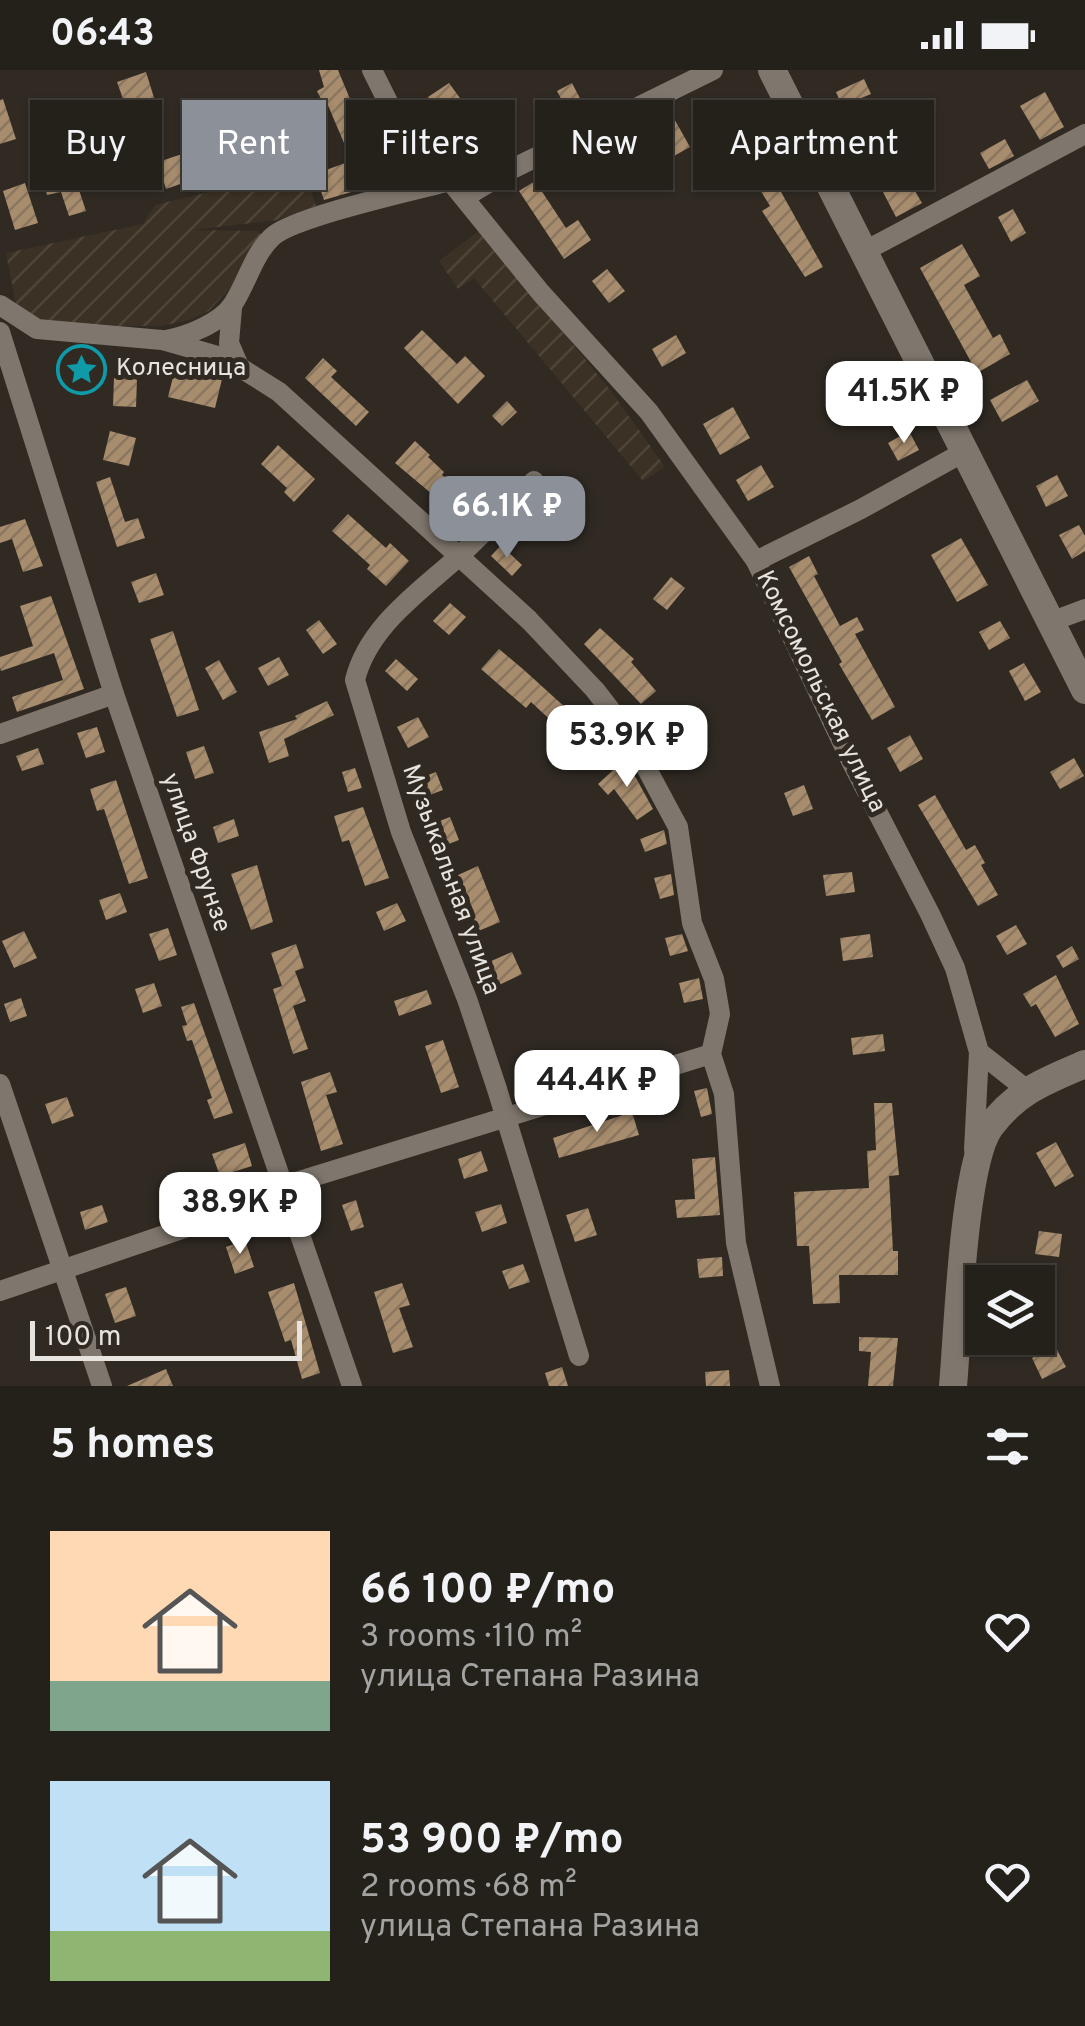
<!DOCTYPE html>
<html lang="en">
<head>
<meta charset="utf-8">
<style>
	:root { --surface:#24201a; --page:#302d27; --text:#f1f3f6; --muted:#a3a3a2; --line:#413e39; --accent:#8c9099 }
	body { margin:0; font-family:Overpass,sans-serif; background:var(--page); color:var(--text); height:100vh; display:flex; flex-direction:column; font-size:38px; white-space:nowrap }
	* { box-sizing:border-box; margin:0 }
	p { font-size:32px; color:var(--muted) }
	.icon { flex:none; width:55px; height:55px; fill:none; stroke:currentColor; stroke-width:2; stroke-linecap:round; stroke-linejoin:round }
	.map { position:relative; height:1316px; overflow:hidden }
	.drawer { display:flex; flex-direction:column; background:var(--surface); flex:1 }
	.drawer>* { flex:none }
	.guide { position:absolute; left:30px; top:30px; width:1025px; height:90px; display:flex; gap:20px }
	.controls { position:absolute; left:965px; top:1195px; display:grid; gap:20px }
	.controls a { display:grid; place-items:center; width:90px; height:90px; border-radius:0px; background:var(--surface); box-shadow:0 2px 8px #0004,0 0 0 2px var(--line); font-size:50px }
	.scale { position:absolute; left:30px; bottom:25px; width:272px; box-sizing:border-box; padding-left:10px; border:5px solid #e7e3de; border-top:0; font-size:28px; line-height:35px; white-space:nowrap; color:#e7e3de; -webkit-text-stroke:8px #302a23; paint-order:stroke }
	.price { position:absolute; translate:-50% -85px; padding:0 22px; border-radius:20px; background:#fff; color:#222; font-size:32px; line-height:65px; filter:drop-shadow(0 2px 5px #0008) }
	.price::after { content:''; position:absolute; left:50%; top:60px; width:30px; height:22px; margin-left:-15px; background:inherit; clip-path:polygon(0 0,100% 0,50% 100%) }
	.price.current { background:var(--accent); color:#fff }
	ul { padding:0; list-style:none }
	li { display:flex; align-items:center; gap:30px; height:250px; padding:0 50px }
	li span { display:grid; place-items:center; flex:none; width:280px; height:200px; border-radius:0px; color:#555 }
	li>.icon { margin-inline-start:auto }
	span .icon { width:120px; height:120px; fill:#fffc; stroke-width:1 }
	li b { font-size:42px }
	h2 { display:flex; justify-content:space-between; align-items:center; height:120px; padding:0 50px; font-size:42px }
	.pill { padding:0 35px; border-radius:0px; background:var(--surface); box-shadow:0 2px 8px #0004,0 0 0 2px var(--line); font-size:35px; line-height:90px }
	.pill.current { background:var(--accent); color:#fff }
	.status { display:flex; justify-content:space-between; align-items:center; height:70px; padding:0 50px; background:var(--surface); direction:ltr }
	.status svg { height:28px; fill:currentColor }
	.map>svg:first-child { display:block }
	.industrial { fill:url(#industrial-furrows) }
	.building { fill:url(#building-hatch) }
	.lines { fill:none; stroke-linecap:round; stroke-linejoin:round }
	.street { stroke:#7f776e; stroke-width:20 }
	.secondary { stroke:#7f776e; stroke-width:28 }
	.labels { text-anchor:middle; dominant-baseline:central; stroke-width:10; stroke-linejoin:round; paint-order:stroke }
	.poi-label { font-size:25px; fill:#e7e3de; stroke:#302a23; text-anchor:start }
	.street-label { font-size:25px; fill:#e7e3de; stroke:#302a23 }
</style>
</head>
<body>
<div class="status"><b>06:43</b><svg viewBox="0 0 49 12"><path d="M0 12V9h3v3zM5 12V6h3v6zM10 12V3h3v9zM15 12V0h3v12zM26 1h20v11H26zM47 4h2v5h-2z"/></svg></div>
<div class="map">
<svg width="1085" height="1316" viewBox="0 0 1085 1316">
	<defs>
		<pattern id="industrial-furrows" width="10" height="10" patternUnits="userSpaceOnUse" patternTransform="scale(2.5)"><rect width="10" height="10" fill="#3b3124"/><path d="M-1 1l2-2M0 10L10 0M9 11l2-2" fill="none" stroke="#4e4539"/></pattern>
		<pattern id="building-hatch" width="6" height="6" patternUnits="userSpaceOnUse" patternTransform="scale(2.5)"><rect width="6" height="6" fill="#a78c6d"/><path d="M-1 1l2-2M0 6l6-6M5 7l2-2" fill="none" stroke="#8a7660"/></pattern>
	</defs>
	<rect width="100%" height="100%" fill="#302a23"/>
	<!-- industrial -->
	<g class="industrial">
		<polygon points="305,99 316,136 277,150 192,160 257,161 265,167 231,217 209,241 189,250 162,256 45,256 17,240 6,183 143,154 155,135"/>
		<polygon points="480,160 611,321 665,397 643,411 474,208 458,219 439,191"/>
	</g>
	<!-- building -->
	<g class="building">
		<polygon points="319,0 338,0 365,65 344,73 327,33 324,35 317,21 324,17"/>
		<polygon points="146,2 156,34 128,43 117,12"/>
		<polygon points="864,9 871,24 842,36 836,22"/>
		<polygon points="449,13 503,87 489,96 445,39 439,43 428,27"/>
		<polygon points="572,13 586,40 571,48 557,21"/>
		<polygon points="1045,22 1064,57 1040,70 1020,36"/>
		<polygon points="3,29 16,69 0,74 0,30"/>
		<polygon points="668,38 690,77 674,86 652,46"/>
		<polygon points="742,39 776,102 771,104 823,197 805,207 762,141 770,136 718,52"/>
		<polygon points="874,51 922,133 896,147 852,63"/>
		<polygon points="251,55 264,85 166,119 158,92 203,77 199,67 225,58 228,66"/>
		<polygon points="1005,69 1014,86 989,99 980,83"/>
		<polygon points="122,77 129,105 78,117 86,141 69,146 61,122 47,125 44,114 98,97 94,84"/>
		<polygon points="348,92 358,120 324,130 315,104"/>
		<polygon points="535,111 566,158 578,150 591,170 564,189 519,121"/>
		<polygon points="25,113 38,153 15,160 3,121"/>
		<polygon points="1013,139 1026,163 1011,172 998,147"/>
		<polygon points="962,174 980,206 964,215 993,268 1000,264 1010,284 977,303 920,198"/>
		<polygon points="607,199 625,221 609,233 592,211"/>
		<polygon points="422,260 457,294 465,286 485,306 458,334 404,278"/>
		<polygon points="676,265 686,283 662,297 652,279"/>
		<polygon points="323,288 337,301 331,307 369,342 356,356 305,308"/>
		<polygon points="175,299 222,309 215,338 168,327"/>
		<polygon points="875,302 882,316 860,328 852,315"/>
		<polygon points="114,308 137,309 136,337 113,336"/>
		<polygon points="1027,310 1039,331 1002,352 990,330"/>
		<polygon points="507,331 517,342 502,356 492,346"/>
		<polygon points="733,337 750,368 720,385 703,354"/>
		<polygon points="110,361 136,368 129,396 103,390"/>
		<polygon points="909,361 919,380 898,391 888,373"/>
		<polygon points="415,371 430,385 428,387 444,402 442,405 484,443 467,459 443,437 445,435 395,393"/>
		<polygon points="278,375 315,409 294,432 284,422 287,418 261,394"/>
		<polygon points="761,395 774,417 748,431 736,410"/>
		<polygon points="1057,405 1068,426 1046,437 1036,416"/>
		<polygon points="110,407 125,452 138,448 145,468 117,477 96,412"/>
		<polygon points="348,444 386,478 390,473 409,491 386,516 367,499 370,495 332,461"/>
		<polygon points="25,449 43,496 23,502 12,469 0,473 0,457"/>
		<polygon points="1079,455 1085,466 1085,481 1072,489 1059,465"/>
		<polygon points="961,468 988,515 957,532 931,485"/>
		<polygon points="501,475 522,495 512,506 491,486"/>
		<polygon points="809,486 818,504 814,506 840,556 857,547 864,560 855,564 895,637 872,650 839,594 842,592 789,497"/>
		<polygon points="156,503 164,525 139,533 131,512"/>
		<polygon points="671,507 685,518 667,540 653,529"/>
		<polygon points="51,526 84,619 17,642 12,627 63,610 54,583 1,601 0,598 0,587 33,576 20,536"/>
		<polygon points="450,533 466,547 449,565 433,551"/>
		<polygon points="319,550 337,574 323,584 306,560"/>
		<polygon points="1000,551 1010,568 989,580 979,562"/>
		<polygon points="600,558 634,589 631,592 656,621 641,634 584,574"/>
		<polygon points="173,561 199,640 177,647 150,569"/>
		<polygon points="499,579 524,600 599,668 584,681 531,632 526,638 481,599"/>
		<polygon points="279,587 289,605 268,616 258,598"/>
		<polygon points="396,589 418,609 407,621 385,601"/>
		<polygon points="219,590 237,622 223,630 205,598"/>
		<polygon points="1024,593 1041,622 1025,631 1009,601"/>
		<polygon points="327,631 334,645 284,669 289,686 269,693 259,662 297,649 295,646"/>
		<polygon points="673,645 689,672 674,681 658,654"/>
		<polygon points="418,647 429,667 408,678 397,657"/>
		<polygon points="97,657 105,682 86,688 77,663"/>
		<polygon points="910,665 923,689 900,702 887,678"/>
		<polygon points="204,676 214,703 195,709 186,682"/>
		<polygon points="38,678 44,694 22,701 16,686"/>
		<polygon points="1074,688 1084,706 1060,719 1050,702"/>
		<polygon points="622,692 636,708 653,739 637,750 614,719 608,725 598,714"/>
		<polygon points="355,698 362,718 348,722 342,702"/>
		<polygon points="436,702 443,720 427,726 420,708"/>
		<polygon points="116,710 148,808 129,814 104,739 97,741 90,719"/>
		<polygon points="804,715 813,739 793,746 784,723"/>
		<polygon points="935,725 966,780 975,775 985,793 981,795 998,825 978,836 918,735"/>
		<polygon points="363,737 389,808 365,816 349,770 342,772 334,746"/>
		<polygon points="450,747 459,770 446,775 437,752"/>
		<polygon points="234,749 239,766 218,773 213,757"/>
		<polygon points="664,760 667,774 645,782 640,769"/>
		<polygon points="257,795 273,852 251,860 231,804"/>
		<polygon points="478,796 500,852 476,862 467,839 472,837 458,805"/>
		<polygon points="852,802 855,822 826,826 823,805"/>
		<polygon points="671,804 674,825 660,829 654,808"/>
		<polygon points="120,823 127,842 106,850 99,830"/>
		<polygon points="397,833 406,851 384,861 376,842"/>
		<polygon points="1016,855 1027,874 1007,885 996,866"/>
		<polygon points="168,858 177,885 159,891 149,864"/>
		<polygon points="24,861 37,888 14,898 2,871"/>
		<polygon points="682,864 688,881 670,886 665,868"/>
		<polygon points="870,864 873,887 843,891 840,868"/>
		<polygon points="296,874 304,898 295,901 306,931 293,936 308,979 293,984 273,919 282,916 271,883"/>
		<polygon points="1072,876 1079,889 1063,898 1056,886"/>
		<polygon points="512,882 522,904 499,915 489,892"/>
		<polygon points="1056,905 1079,954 1055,967 1036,934 1031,937 1023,924"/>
		<polygon points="699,908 703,929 684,933 679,913"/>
		<polygon points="154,913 162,936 143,943 135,919"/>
		<polygon points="427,920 432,934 399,946 394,931"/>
		<polygon points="21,928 27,946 10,952 4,934"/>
		<polygon points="194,933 233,1043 214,1049 207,1030 212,1028 192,970 187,971 182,956 187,955 181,937"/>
		<polygon points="883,964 885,981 853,985 851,968"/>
		<polygon points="443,970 459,1017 441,1023 425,976"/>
		<polygon points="330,1002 337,1022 326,1025 343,1074 321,1081 301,1012"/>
		<polygon points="707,1018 712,1044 701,1047 694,1021"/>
		<polygon points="67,1027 74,1046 52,1054 45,1034"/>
		<polygon points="874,1033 892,1033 899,1105 889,1106 893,1181 898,1181 898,1205 839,1205 840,1233 813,1234 809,1176 797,1176 794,1122 869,1118 867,1081 876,1080"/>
		<polygon points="632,1042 639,1065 559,1088 553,1068"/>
		<polygon points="1056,1072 1074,1106 1055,1117 1036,1083"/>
		<polygon points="245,1073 252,1096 220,1106 212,1084"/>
		<polygon points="481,1081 488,1101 464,1109 458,1089"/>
		<polygon points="715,1087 720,1145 677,1148 675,1130 695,1129 692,1089"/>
		<polygon points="356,1130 364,1157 351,1161 342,1135"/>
		<polygon points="501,1134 507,1153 482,1162 475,1142"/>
		<polygon points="102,1135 108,1152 85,1160 80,1142"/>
		<polygon points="588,1138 597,1165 575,1172 566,1145"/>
		<polygon points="1039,1161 1062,1164 1059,1187 1035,1184"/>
		<polygon points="245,1170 254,1197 235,1204 226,1177"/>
		<polygon points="722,1187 723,1206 699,1208 697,1189"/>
		<polygon points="523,1194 530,1212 509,1219 502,1201"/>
		<polygon points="294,1213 320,1303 302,1309 291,1270 285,1272 268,1222"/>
		<polygon points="402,1213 410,1235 399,1238 413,1277 393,1283 374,1222"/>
		<polygon points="126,1217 136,1246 115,1253 105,1224"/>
		<polygon points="859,1267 898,1268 893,1316 868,1316 871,1282 859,1281"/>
		<polygon points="1055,1276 1066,1297 1042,1309 1032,1288"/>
		<polygon points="562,1297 568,1316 549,1316 545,1303"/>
		<polygon points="166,1299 173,1316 127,1316"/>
		<polygon points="729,1300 730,1316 706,1316 705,1302"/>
	</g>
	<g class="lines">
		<!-- street -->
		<g class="street">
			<polyline points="372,0 391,38 541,223 649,342 756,491 851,691 930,844 955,898 979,982 1026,1019"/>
			<polyline points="465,127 510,100 713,0"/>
			<polyline points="863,182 1085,64"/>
			<polyline points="0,235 37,259 162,270 225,288 279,322 529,550 595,620 626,660 678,757 692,853 714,909 720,944 711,984 724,1024 736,1173 770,1316"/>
			<polyline points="232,238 229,273 238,294"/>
			<polyline points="0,262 114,624 352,1316"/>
			<path d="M166,270C187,266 221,253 233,234C247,213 253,185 272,167C293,147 416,120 450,111"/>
			<path d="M534,411C508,437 483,464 457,488C418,523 368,557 355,610L401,762L467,929L497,1019L579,1286"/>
			<polyline points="756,491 861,439 964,382"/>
			<polyline points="1050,552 1085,539"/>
			<polyline points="0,664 114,624"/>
			<polyline points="0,1014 102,1316"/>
			<polyline points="974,1080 979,982"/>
			<polyline points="0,1221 267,1130 283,1116 711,984"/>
		</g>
		<!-- secondary -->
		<g class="secondary">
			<polyline points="772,0 1085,620"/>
			<path d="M953,1316C958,1261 963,1095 990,1057C1015,1022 1047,1010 1085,994"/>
		</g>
	</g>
	<!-- icons -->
	<defs>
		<symbol id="sight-ring" viewBox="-11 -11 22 22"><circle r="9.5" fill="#302a23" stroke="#0f9aa8" stroke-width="1.5"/><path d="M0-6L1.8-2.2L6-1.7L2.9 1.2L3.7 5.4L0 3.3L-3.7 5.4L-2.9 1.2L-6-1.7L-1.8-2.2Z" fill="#0f9aa8"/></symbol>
	</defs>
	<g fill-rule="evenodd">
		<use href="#sight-ring" x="54" y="272" width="55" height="55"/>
	</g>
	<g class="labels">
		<!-- poi labels -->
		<g class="poi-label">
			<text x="116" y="299">Колесница</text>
		</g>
		<!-- street labels -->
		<g class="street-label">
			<text transform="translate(820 622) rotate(64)">Комсомольская улица</text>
			<text transform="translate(195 783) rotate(71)">улица Фрунзе</text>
			<text transform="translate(450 810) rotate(70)">Музыкальная улица</text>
		</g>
	</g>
</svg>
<div class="controls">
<a><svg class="icon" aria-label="layers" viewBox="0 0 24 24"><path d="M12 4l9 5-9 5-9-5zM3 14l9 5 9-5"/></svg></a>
</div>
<div class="scale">100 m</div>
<b class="price" style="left:904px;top:376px">41.5K ₽</b>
<b class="price current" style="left:507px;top:491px">66.1K ₽</b>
<b class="price" style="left:627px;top:720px">53.9K ₽</b>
<b class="price" style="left:597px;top:1065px">44.4K ₽</b>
<b class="price" style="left:240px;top:1187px">38.9K ₽</b>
<div class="guide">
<a class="pill">Buy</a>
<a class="pill current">Rent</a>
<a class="pill">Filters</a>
<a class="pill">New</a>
<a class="pill">Apartment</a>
</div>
</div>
<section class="drawer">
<h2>5 homes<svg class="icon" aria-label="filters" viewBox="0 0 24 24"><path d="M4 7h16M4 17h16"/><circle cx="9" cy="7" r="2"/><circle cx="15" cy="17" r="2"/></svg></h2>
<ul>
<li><span style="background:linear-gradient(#ffd9b3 75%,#7fa58c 0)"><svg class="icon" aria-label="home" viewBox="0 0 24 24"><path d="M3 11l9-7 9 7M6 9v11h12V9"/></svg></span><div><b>66 100 ₽/mo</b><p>3 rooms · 110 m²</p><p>улица Степана Разина</p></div><svg class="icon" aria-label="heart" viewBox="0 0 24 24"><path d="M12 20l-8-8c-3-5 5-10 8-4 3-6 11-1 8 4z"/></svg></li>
<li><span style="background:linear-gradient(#bfe0f5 75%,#8fb573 0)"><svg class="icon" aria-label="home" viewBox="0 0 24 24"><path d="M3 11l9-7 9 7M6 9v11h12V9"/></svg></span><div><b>53 900 ₽/mo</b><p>2 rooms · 68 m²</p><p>улица Степана Разина</p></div><svg class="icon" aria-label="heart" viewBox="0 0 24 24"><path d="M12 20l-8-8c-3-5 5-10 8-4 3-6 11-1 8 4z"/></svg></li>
</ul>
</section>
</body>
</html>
